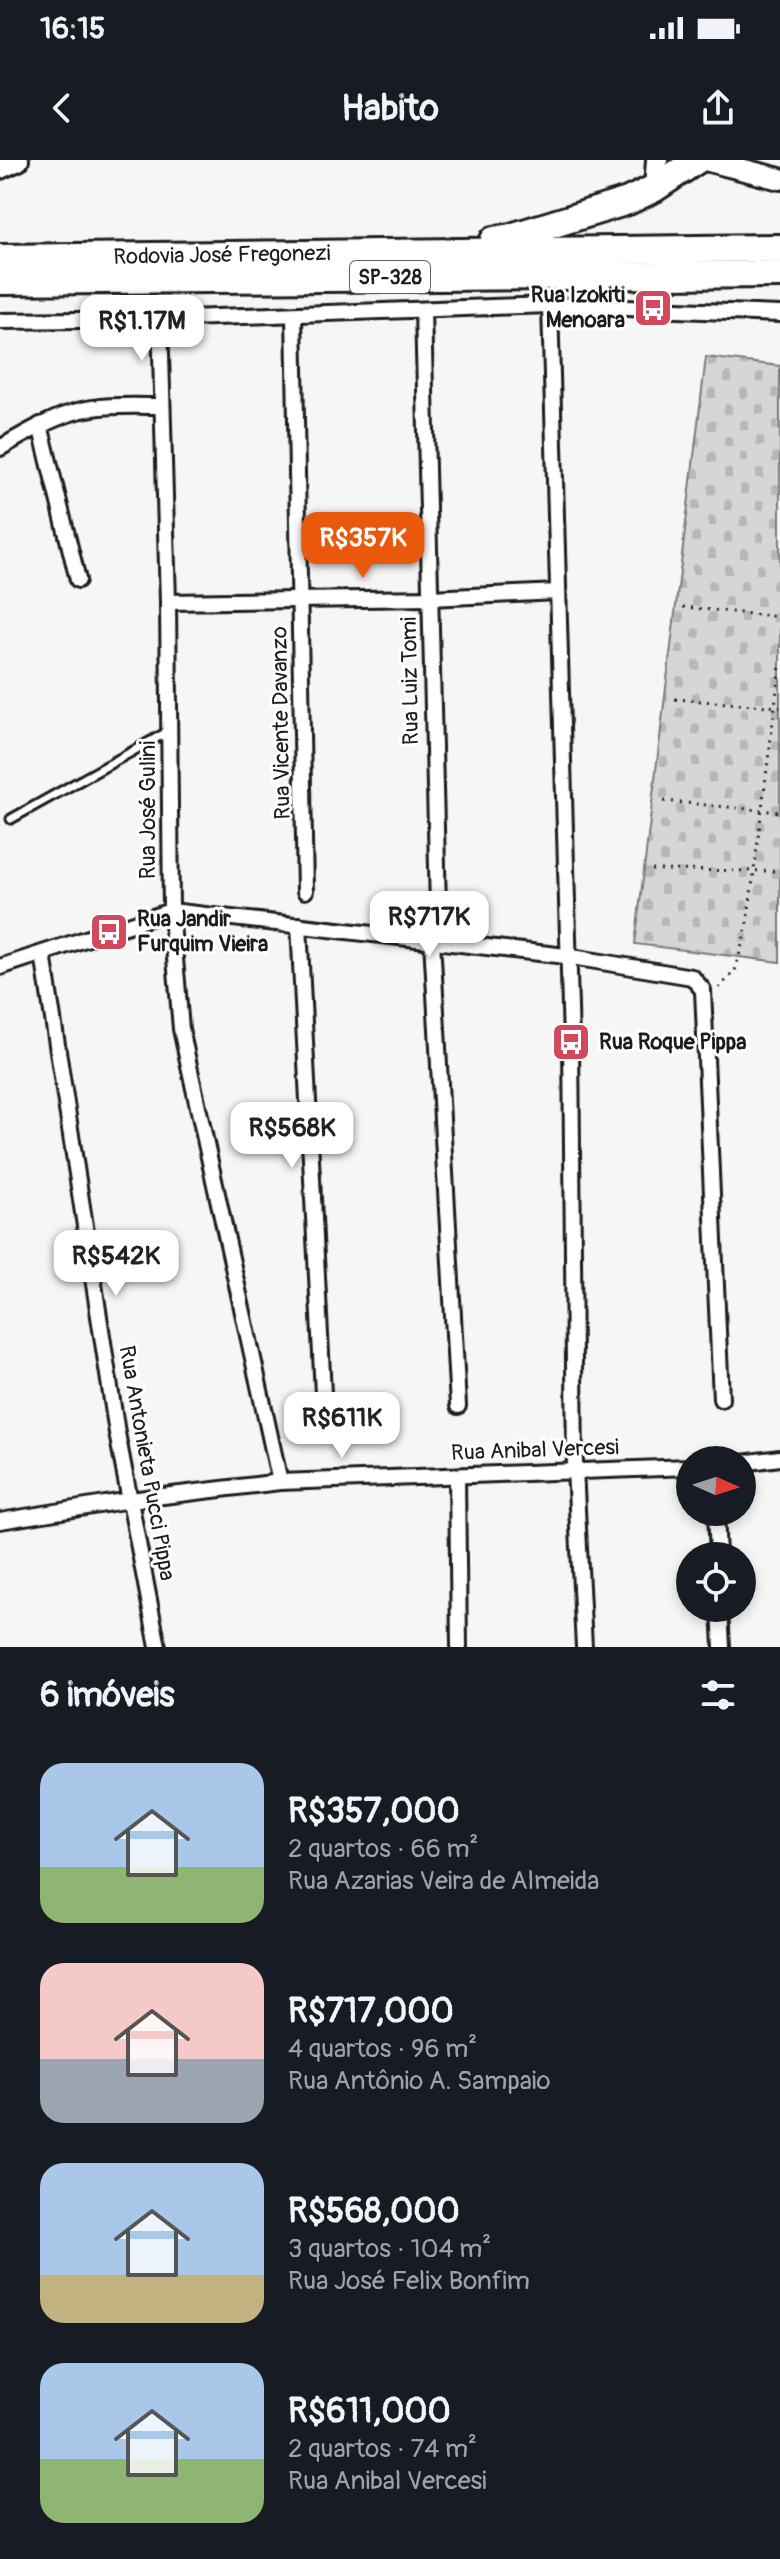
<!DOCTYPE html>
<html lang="pt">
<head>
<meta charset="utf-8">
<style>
	:root { --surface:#171b24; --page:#242831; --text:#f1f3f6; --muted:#9ea1a6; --accent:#ea580c }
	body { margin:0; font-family:Pangolin,sans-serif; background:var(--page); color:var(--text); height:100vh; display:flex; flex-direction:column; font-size:30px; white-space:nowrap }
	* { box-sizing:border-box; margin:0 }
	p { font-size:26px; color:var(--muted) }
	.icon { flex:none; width:44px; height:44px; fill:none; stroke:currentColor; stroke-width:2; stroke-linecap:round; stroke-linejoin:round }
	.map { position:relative; height:1487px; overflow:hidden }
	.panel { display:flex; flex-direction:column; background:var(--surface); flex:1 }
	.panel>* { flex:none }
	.needle { width:52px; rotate:93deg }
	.controls { position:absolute; left:676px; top:1286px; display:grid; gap:16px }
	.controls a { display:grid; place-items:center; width:80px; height:80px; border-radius:50%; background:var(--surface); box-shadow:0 4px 12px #0003; font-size:40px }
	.price { position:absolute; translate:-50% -68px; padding:0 18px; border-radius:16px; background:#fff; color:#222; font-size:26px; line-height:52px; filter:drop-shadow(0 2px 4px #0008) }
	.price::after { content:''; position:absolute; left:50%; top:48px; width:24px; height:18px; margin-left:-12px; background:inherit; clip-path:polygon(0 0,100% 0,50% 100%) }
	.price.on { background:var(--accent); color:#fff }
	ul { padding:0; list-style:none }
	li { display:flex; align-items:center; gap:24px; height:200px; padding:0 40px }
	li span { display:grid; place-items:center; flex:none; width:224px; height:160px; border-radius:24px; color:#555 }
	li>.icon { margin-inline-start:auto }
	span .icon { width:96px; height:96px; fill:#fffc; stroke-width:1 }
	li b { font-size:34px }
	h2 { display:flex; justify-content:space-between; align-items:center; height:96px; padding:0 40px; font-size:34px }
	.status { display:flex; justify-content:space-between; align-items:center; height:56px; padding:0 40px; background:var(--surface); direction:ltr }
	.status svg { height:22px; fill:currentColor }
	header { display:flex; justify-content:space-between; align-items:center; height:104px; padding:0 40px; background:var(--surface); font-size:36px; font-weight:800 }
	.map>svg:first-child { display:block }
	.cemetery { fill:url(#cemetery-stones); stroke:#797979; stroke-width:2 }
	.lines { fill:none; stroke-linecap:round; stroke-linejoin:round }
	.lane-casing { stroke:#1c1c1c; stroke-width:13 }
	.street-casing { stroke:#1c1c1c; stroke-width:20 }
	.secondary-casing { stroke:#1c1c1c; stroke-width:26 }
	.highway-casing { stroke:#1c1c1c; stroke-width:32 }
	.path { stroke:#1c1c1c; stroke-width:3; stroke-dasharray:2 6; stroke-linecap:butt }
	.lane { stroke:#fff; stroke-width:7 }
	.street { stroke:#fff; stroke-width:14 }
	.secondary { stroke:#fff; stroke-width:20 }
	.highway { stroke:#fff; stroke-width:26 }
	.labels { text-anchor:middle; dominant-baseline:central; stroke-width:6; stroke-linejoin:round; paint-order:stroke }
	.shield { fill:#fff; stroke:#606060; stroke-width:2 }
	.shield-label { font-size:20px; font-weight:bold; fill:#1c1c1c }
	.street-label { font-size:22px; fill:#1c1c1c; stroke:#fff }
	.poi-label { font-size:22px; font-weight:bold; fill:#1c1c1c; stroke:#fff; text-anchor:start }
</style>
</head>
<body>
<div class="status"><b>16:15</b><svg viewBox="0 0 49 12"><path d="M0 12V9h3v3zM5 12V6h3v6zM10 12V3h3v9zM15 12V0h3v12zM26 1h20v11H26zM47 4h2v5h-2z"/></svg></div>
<header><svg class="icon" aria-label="back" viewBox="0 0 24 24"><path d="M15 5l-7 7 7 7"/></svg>Habito<svg class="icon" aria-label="share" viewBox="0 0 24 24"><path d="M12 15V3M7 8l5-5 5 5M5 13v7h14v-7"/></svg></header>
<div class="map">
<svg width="780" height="1487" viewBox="0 0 780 1487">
	<defs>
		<pattern id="cemetery-stones" width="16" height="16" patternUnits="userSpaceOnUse" patternTransform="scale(2)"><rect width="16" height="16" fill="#d6d6d6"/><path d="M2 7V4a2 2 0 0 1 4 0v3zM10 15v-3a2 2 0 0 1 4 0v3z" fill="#b7b7b7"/></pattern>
	</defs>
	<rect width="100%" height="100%" fill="#f6f6f6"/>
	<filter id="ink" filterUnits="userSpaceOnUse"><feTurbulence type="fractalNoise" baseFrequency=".0125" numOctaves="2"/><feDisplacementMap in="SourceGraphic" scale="16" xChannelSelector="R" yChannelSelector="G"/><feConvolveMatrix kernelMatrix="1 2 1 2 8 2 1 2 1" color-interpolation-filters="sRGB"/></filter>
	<g filter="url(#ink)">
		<!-- cemetery -->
		<polygon class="cemetery" points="706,197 780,206 780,802 635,784"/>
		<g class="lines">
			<defs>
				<polyline id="lane" points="11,659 169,571"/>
				<g id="street">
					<polyline points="550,145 571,882 575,1309 584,1487"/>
					<polyline points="423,150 438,747"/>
					<polyline points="294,155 305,731"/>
					<polyline points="160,159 168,442 171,751 181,869 280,1322"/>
					<polyline points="0,161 160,159 550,145 780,154"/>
					<polyline points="40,265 78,420"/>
					<path d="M0,288C24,274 48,260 74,252C102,244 133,246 162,246"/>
					<polyline points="168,442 430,438 558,432"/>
					<polyline points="299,765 324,1253"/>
					<polyline points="432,780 458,1246"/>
					<polyline points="43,794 117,1273 158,1487"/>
					<polyline points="0,807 171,751 566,796 692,817 703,830 721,1239"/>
					<polyline points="742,1303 780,1298"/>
					<polyline points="457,1316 459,1487"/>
					<polyline points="716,1352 718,1396"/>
					<polyline points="0,1361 130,1340 280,1322 690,1307"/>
					<polyline points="720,1448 722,1487"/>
				</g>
				<g id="secondary">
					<polyline points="705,0 780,19"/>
					<polyline points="0,8 18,0"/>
					<polyline points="655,28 657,0"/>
				</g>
				<g id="highway">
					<polyline points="494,80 511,77 628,41 655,28 697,0"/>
					<polyline points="0,98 780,88"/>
					<polyline points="0,121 780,114"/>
				</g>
			</defs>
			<!-- lane casing -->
			<use href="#lane" class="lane-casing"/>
			<!-- street casing -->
			<use href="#street" class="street-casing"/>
			<!-- secondary casing -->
			<use href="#secondary" class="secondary-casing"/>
			<!-- highway casing -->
			<use href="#highway" class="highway-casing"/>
			<!-- path -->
			<g class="path">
				<polyline points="683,447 780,457"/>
				<polyline points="675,539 780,547"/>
				<polyline points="664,641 780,652"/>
				<polyline points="652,710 780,711"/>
				<polyline points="719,828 735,811 747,766 780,506"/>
			</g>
			<!-- lane -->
			<use href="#lane" class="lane"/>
			<!-- street -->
			<use href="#street" class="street"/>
			<!-- secondary -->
			<use href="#secondary" class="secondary"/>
			<!-- highway -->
			<use href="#highway" class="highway"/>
		</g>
	</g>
	<!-- icons -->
	<defs>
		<symbol id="bus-square" viewBox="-11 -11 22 22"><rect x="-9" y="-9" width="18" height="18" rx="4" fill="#d1495b" stroke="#fff"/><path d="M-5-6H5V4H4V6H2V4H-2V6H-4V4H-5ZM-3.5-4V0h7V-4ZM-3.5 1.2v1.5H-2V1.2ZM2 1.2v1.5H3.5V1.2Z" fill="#fff"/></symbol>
	</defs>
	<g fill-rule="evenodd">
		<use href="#bus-square" x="631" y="126" width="44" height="44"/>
		<use href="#bus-square" x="87" y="750" width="44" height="44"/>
		<use href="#bus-square" x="549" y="860" width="44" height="44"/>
	</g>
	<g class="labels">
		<!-- shield labels -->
		<rect class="shield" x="350" y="101" width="80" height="32" rx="6"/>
		<g class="shield-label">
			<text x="390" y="117">SP-328</text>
		</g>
		<!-- street labels -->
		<g class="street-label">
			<text transform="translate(222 95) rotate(-1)">Rodovia José Fregonezi</text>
			<text transform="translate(410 521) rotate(-91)">Rua Luiz Tomi</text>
			<text transform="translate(281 563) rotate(-91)">Rua Vicente Davanzo</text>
			<text transform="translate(148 650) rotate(-90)">Rua José Gulini</text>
			<text transform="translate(535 1290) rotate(-2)">Rua Anibal Vercesi</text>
			<text transform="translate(147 1303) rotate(80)">Rua Antonieta Pucci Pippa</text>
		</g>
		<!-- poi labels -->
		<g class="poi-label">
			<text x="625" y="135" text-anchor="end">Rua Izokiti<tspan x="625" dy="25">Menoara</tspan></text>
			<text x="137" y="759">Rua Jandir<tspan x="137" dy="25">Furquim Vieira</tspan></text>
			<text x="599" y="882">Rua Roque Pippa</text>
		</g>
	</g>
</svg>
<div class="controls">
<a><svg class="needle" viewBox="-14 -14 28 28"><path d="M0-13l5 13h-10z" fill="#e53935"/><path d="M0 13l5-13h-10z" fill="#9ea1a6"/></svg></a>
<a><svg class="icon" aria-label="locate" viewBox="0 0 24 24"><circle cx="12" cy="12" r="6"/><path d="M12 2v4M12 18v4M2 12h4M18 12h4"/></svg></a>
</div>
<b class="price" style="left:142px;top:203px">R$1.17M</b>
<b class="price on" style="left:363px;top:420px">R$357K</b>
<b class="price" style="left:429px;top:799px">R$717K</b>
<b class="price" style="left:292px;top:1010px">R$568K</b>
<b class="price" style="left:116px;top:1138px">R$542K</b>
<b class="price" style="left:342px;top:1300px">R$611K</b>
</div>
<section class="panel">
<h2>6 imóveis<svg class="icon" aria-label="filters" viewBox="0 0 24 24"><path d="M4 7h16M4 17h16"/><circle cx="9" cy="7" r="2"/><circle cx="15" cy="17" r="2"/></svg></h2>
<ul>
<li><span style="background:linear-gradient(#a9c7e8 65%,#8fb573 0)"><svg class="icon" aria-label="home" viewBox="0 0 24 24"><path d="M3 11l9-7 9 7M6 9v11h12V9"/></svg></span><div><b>R$357,000</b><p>2 quartos · 66 m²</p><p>Rua Azarias Veira de Almeida</p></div></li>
<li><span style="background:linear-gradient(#f6c9c9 60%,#9aa5b1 0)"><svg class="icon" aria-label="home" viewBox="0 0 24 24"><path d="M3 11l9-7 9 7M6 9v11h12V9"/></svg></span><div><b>R$717,000</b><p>4 quartos · 96 m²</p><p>Rua Antônio A. Sampaio</p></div></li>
<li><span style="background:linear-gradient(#a9c7e8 70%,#c2b280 0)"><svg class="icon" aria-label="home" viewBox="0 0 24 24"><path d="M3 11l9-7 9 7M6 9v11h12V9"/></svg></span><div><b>R$568,000</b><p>3 quartos · 104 m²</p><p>Rua José Felix Bonfim</p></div></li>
<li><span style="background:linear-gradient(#a9c7e8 60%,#8fb573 0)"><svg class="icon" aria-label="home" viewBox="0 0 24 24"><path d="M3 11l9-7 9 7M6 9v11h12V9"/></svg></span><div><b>R$611,000</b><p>2 quartos · 74 m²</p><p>Rua Anibal Vercesi</p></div></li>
</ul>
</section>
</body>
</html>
